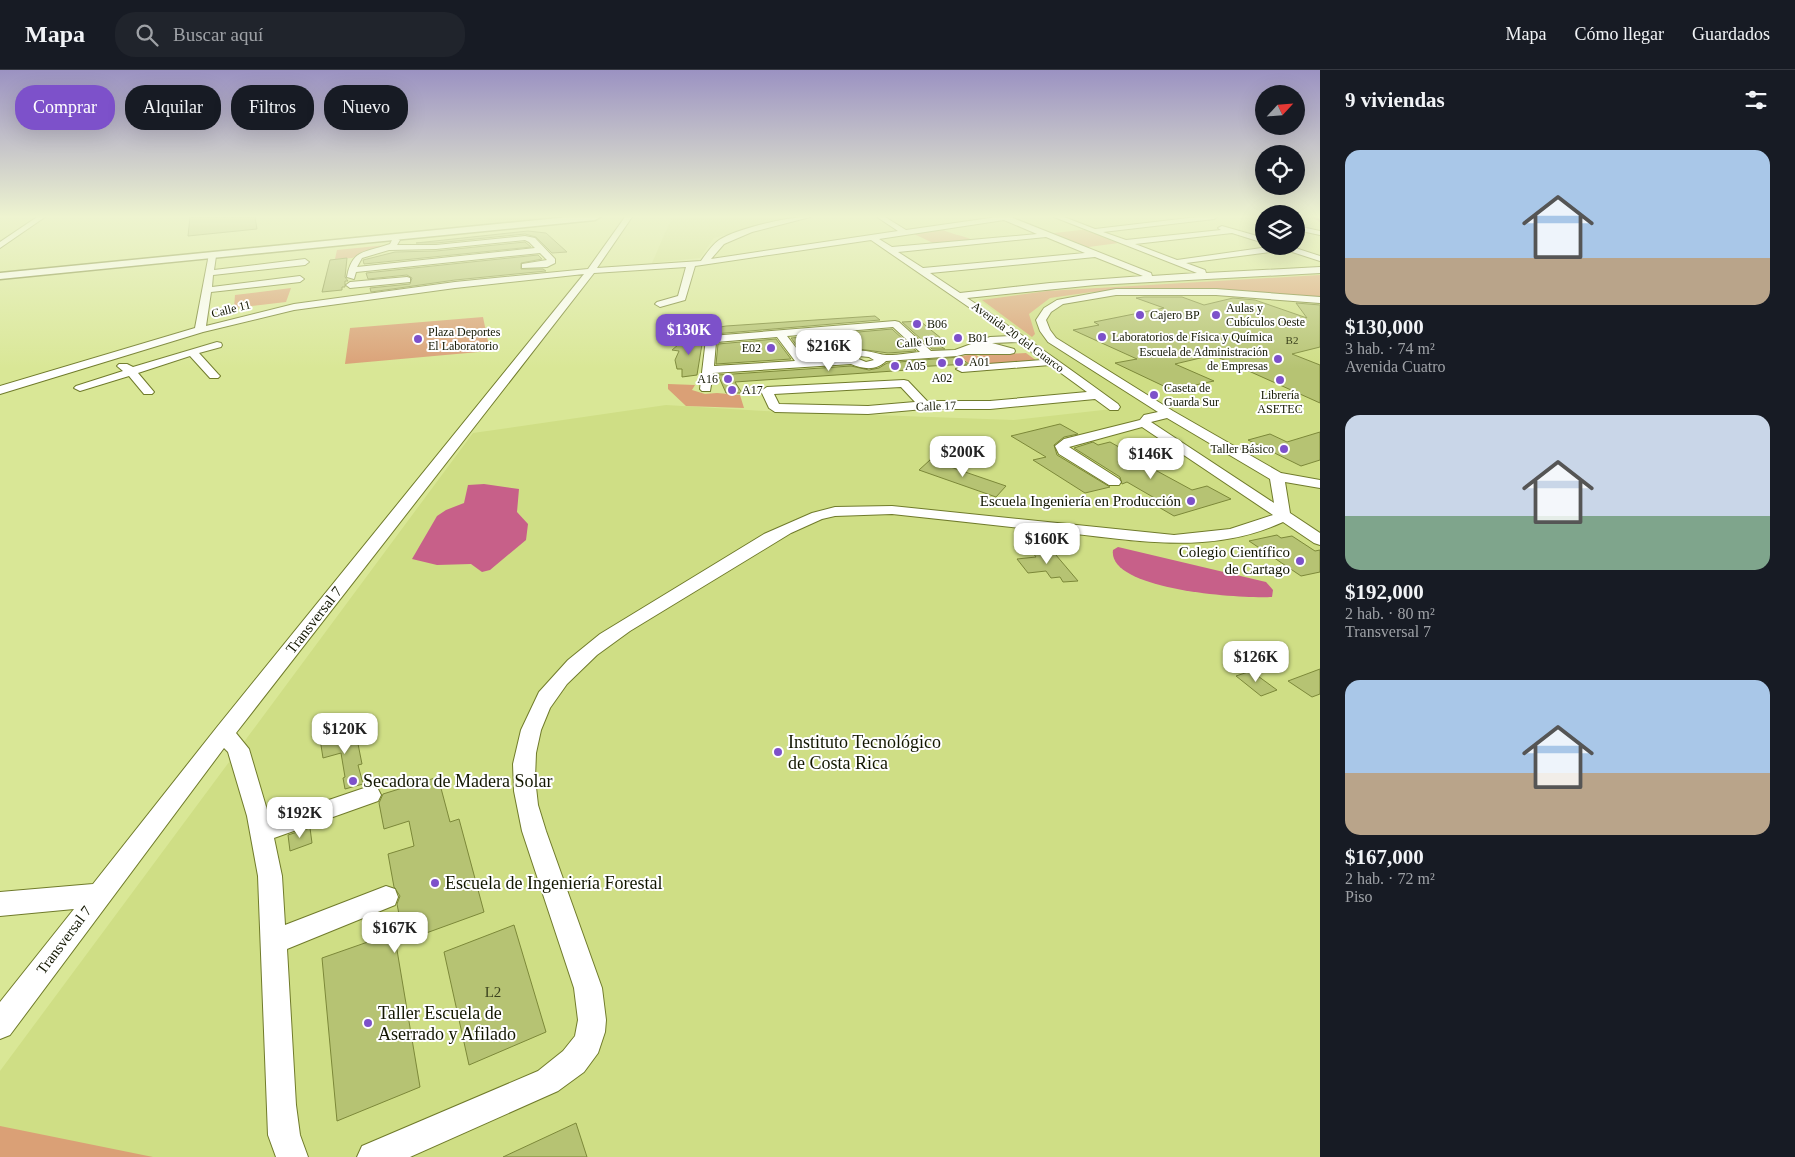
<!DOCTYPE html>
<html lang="es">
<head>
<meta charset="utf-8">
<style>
	:root { --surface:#171b24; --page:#20242c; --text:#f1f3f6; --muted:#9ea1a6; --line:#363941; --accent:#7d51ca }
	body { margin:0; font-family:Georgia,serif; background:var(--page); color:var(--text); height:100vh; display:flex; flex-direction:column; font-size:19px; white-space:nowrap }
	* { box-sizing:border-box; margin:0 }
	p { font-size:16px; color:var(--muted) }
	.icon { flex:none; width:28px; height:28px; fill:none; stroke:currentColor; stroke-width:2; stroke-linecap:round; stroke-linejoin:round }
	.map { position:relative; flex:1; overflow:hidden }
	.drawer { display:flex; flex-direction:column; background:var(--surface); width:475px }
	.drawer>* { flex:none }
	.banner { position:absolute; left:15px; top:15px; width:475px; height:45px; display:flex; gap:10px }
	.needle { width:32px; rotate:64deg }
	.controls { position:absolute; left:1255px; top:15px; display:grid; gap:10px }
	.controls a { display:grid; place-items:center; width:50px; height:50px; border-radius:50%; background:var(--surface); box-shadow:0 5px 20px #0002; font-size:25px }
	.price { position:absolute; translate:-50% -42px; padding:0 11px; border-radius:10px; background:#fff; color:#222; font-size:16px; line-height:32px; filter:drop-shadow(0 1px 2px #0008) }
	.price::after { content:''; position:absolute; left:50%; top:30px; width:15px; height:11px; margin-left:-8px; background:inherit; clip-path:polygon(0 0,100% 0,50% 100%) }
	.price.selected { background:var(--accent); color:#fff }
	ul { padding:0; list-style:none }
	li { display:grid; align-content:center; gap:10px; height:265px; padding:0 25px }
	li span { display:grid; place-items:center; height:155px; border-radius:15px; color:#555 }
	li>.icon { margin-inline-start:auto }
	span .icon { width:90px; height:90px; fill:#fffc; stroke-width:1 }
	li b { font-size:21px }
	h2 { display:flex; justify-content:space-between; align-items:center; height:60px; padding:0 25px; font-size:21px }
	.chip { padding:0 18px; border-radius:20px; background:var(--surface); box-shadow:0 5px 20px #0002; font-size:18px; line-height:45px }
	.chip.selected { background:var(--accent); color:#fff }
	header { display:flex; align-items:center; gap:30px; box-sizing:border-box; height:70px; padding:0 25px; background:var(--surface); border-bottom:1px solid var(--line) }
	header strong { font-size:24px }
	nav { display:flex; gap:28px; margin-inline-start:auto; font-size:18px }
	.search { width:350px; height:45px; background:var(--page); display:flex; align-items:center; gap:12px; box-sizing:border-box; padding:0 18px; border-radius:20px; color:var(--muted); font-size:19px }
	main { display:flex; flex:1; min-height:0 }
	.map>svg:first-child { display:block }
	.built { fill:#cfde85 }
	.green { fill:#daa076 }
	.water { fill:#c76089 }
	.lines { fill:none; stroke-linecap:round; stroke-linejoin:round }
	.stream { stroke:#c76089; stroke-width:2 }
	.building { fill:#b6c373; stroke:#7c8839 }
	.minor-casing { stroke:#707b2b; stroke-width:2 }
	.major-casing { stroke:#707b2b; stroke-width:3 }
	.minor { fill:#fff; fill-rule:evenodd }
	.major { fill:#fff; fill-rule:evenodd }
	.poi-dot { fill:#7d51ca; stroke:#fff; stroke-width:2 }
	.labels { text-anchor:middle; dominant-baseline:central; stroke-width:4; stroke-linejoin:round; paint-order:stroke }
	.far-number-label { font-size:11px; fill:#3b411d }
	.far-poi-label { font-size:12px; fill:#121600; stroke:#fff; text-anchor:start }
	.far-street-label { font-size:12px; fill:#121600; stroke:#fff }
	.poi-label { font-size:15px; fill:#121600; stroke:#fff; text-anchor:end }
	.street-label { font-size:15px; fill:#121600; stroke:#fff }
	.near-number-label { font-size:15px; fill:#3b411d }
	.near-poi-label { font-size:18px; fill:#121600; stroke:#fff; text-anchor:start }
</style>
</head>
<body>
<header>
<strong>Mapa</strong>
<div class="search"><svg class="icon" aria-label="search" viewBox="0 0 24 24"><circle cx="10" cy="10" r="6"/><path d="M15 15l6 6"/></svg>Buscar aquí</div>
<nav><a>Mapa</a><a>Cómo llegar</a><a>Guardados</a></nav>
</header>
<main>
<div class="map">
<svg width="1320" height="1087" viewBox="0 0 1320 1087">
	<rect width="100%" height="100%" fill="#d9e796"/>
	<!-- built -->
	<g class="built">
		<polygon points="486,147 569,147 491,154"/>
		<polygon points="672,147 791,147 714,168 700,188 652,193"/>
		<polygon points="1320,203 1320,1087 0,1087 0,1001 473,363 666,335 764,341 1014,350 1121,338 978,229 1063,217"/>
	</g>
	<!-- green -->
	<g class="green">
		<path d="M939,158C950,164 961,165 973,170L935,174L910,162Z"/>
		<polygon points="1089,159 1126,172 1081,178 1046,164"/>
		<polygon points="387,175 352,188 335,189 337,180"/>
		<polygon points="1320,205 1320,228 1149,220 1092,222 1050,228 1029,244 1035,264 1032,267 982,230 1047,221"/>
		<polygon points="291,218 286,232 234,238 235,225"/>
		<polygon points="483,247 490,281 345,294 350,258"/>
		<polygon points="1026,283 1037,291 971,296 961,286 975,284 987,293 979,285"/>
		<polygon points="668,314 695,315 692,320 705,324 717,323 740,325 744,338 686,336 668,319"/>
		<polygon points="0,1056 153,1087 0,1087"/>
	</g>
	<!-- water -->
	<g class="water">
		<polygon points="484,414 519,419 517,442 528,454 526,470 490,500 482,502 471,494 437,495 412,489 437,446 446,440 464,433 468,415"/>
		<path d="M1118,477L1266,512L1273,520L1272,527C1245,529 1107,521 1113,480Z"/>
	</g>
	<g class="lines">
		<!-- stream -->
		<polyline class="stream" points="1313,147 1320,151"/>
	</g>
	<!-- building -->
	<g class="building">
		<polygon points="190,147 255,147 257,159 188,166"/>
		<polygon points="528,161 546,163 567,182 552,183 536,167 525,164 436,173 416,173"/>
		<polygon points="525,172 531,177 364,194 363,190 395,182 436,181"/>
		<polygon points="538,185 542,189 521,193 521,199 543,199 546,201 455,210 371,222 370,218 410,214 412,208 407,205 368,209 366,203"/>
		<polygon points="347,188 345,207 348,211 345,211 345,217 342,217 342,220 322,222 330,190"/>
		<polygon points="1144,227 1182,227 1204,235 1233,228 1255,230 1307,248 1296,233 1320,235 1320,277 1292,284 1320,295 1320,333 1213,285 1175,294 1214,311 1172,320 1115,293 1137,289 1073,260 1099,255 1094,252 1164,238 1136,228"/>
		<polygon points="875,246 880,250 714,264 715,258 726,256"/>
		<polygon points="920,251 947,273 937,274 945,279 932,279 902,252"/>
		<polygon points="892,259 916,281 888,283 859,279 845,283 844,286 807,289 791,268"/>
		<polygon points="703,268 705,268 704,271 703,268 697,305 682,307 682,299 677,299 675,290 679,281 672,280 685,269"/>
		<polygon points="776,269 791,289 716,294 718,274"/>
		<polygon points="959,287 969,294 913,297 907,299 908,300 735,312 742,323 726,323 718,305 851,296 869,300 879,298 887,293"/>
		<polygon points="1060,354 1078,364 1064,367 1054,375 1057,385 1110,417 1085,423 1033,390 1046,387 1011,366"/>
		<polygon points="1320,362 1320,390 1301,396 1248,370 1270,364 1287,372"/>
		<polygon points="1093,372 1098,375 1110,372 1137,387 1133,388 1192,420 1207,416 1231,429 1174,446 1150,432 1158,430 1127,412 1122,414 1120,407 1074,378"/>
		<polygon points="930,390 1006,416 996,427 919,400"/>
		<polygon points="1277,465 1281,468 1292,466 1315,481 1320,480 1320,502 1301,506 1249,471"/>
		<polygon points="1050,478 1078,511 1063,512 1060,507 1051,508 1046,501 1028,503 1017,489 1036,487 1030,479"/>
		<polygon points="1320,599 1320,624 1312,627 1288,611"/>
		<polygon points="1251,601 1277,620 1261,626 1236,606"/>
		<polygon points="355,659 362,694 358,695 363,714 345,719 343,708 345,707 341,683 323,688 320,669"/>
		<polygon points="438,707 450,752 459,749 484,842 396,874 420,1017 337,1051 322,888 402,860 397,834 400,826 394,817 388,784 414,776 409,751 384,759 379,733 383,724"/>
		<polygon points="310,758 312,773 290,781 288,765"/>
		<polygon points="514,855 546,962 469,995 444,882"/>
		<polygon points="576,1053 587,1087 503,1087"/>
	</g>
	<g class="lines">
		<defs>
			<g id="minor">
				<polygon points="37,147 45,147 0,178 0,172"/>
				<path d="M625,147H632L597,198L701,191C706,184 712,175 719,170C736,159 789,146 810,147L752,162L724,174L711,189L898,161L877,147H885L906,160L997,147H1013V148L1151,203L1152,206L1197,203L1054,147H1064L1095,159L1197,147H1217L1214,149L1103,162L1126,170L1221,160L1218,158L1222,156L1264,168V173L1232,163L1135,174L1177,190L1276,176H1289L1320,186V191L1286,180L1186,193L1205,200L1206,203L1320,197V203L1095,215L967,228C1019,262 1068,298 1118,334L1120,337L1118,340H1110L1095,329L990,339H924L868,344L775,342L769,338L761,321L767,317L904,310L908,311L927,331H990L1087,322L1050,295L962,302L956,299L962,296L1042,290L1019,272L992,273L1014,279L1015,281L1014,283L1010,284H965L957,286L886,291C876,301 863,299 851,294L713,303L710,321H702L700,319L706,269L711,266L895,251L899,252L931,281L955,280L990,267L1011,266L871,170L695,196L685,230L660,237L655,234L657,232L678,226L686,197L594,203L236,663L249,679L270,750L370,716L378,719L381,725L378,731L274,768L282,806L285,855L386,816L395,819L398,827L395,835L287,879L296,1035L300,1065L308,1087H276L268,1065L258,806L247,746L228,682L224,678L10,965L0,969V932L74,839L0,846V822L93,814L217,657L584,204L455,218L294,240L203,262L0,324V316L195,258L209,184L216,186L214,200L305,189L309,192L305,195L213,205L212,217L300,206L304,209L300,212L211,222L206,256L294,234L455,212L588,199ZM1004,150L1037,164L892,177L879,169ZM1046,167L1085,183L923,198L898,182ZM1095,187L1143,206L1050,213L960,223L930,203ZM893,257L920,282C910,283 888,287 880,284C867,281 859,278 846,285L845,288L806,291L787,266ZM777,267L795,291L714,296L716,272ZM859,286L869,287L874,290L866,292L856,288ZM901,317L915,332L868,336L779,334L774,324Z"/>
				<polygon points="1297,156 1320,161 1320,165 1297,160"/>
				<path d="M525,166L535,168L555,189V193L547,197L522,198V194L547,190L540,183L356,202L354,209L347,207C352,178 366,183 390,174L393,168H396L400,170L397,175H436ZM525,170L529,172L535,178L357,197L362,188L389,180L436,179Z"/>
				<polygon points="407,207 410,208 410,212 350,218 346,215 350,212"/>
				<path d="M1116,219H1216L1320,227V233L1216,225H1116L1063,234L1051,242L1046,250L1050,260L1056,268L1173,341L1281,403L1320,410V418L1285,412L1290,443L1320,463V475L1314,473L1283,452C1209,486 1135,470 1058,462C1003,456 947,450 892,444L835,446L822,449L791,463L630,561L597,585L567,614L550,638L541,660L536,683L535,708L538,735L546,761L602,918L606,950L605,962L598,983L584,1002L558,1021L410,1087H357L362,1076L538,1001L563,981L575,966L578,950L574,918L522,761L514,721L513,694L521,660L539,622L568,590L600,564L764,464L812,443L835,437L892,436L1174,465L1230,459L1273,445L1142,357L1069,377L1119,409L1121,412L1119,415H1109L1059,384L1055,376L1064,369L1140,350L1144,345L1158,342L1048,272L1040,261L1036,250L1044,238L1057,230ZM1167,348L1270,409L1274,433L1151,352Z"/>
				<polygon points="217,272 221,273 222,275 221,277 199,283 218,304 220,306 218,308 210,308 190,286 138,303 154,322 152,324 144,324 129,306 80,321 74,318 76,316 123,301 117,296 119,294 127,294 133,297"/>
			</g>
			<polygon id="major" points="569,147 600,147 595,150 0,209 0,203"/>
		</defs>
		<!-- minor casing -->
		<use href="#minor" class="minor-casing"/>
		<!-- major casing -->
		<use href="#major" class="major-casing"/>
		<!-- minor -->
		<use href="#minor" class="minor"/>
		<!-- major -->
		<use href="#major" class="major"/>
	</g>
	<!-- sky -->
	<linearGradient id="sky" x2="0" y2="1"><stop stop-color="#9b92c2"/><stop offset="0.49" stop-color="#eef4d0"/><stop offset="1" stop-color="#eef4d0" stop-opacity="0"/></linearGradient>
	<rect width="1320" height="299" fill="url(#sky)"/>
	<!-- markers -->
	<g class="poi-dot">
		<circle cx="1140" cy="245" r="5"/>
		<circle cx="1216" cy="245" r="5"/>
		<circle cx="917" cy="254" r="5"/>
		<circle cx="1102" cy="267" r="5"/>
		<circle cx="958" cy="268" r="5"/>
		<circle cx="418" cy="269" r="5"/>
		<circle cx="771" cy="278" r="5"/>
		<circle cx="1278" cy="289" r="5"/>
		<circle cx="959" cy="292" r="5"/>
		<circle cx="942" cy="293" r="5"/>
		<circle cx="895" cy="296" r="5"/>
		<circle cx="728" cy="309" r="5"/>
		<circle cx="1280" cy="310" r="5"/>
		<circle cx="732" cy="320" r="5"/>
		<circle cx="1154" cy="325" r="5"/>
		<circle cx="1284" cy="379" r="5"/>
		<circle cx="1191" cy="431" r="5"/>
		<circle cx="1300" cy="491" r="5"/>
		<circle cx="778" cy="682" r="5"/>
		<circle cx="353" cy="711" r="5"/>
		<circle cx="435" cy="813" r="5"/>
		<circle cx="368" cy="953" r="5"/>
	</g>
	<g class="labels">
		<!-- far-number labels -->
		<g class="far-number-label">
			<text x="1292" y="270">B2</text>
		</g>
		<!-- far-poi labels -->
		<g class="far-poi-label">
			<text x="1226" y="238">Aulas y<tspan x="1226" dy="14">Cubículos Oeste</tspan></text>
			<text x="1150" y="245">Cajero BP</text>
			<text x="927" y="254">B06</text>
			<text x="428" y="262">Plaza Deportes<tspan x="428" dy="14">El Laboratorio</tspan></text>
			<text x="1112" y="267">Laboratorios de Física y Química</text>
			<text x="968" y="268">B01</text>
			<text x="761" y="278" text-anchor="end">E02</text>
			<text x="1268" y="282" text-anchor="end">Escuela de Administración<tspan x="1268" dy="14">de Empresas</tspan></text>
			<text x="969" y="292">A01</text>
			<text x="905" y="296">A05</text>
			<text x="942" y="308" text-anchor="middle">A02</text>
			<text x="718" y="309" text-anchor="end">A16</text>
			<text x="1164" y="318">Caseta de<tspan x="1164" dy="14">Guarda Sur</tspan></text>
			<text x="742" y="320">A17</text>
			<text x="1280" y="325" text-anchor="middle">Librería<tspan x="1280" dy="14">ASETEC</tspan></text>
			<text x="1274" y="379" text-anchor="end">Taller Básico</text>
		</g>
		<!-- far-street labels -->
		<g class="far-street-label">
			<text transform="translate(231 239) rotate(-14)">Calle 11</text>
			<text transform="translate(1018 267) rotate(36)">Avenida 20 del Guarco</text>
			<text transform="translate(921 272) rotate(-4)">Calle Uno</text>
			<text transform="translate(936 336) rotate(-2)">Calle 17</text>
		</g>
		<!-- poi labels -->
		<g class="poi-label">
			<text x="1181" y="431">Escuela Ingeniería en Producción</text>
			<text x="1290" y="482">Colegio Científico<tspan x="1290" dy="17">de Cartago</tspan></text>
		</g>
		<!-- street labels -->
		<g class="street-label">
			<text transform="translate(314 550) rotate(-52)">Transversal 7</text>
			<text transform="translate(64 870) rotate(-53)">Transversal 7</text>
		</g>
		<!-- near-number labels -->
		<g class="near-number-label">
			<text x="493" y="922">L2</text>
		</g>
		<!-- near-poi labels -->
		<g class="near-poi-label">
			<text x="788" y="672">Instituto Tecnológico<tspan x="788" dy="21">de Costa Rica</tspan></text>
			<text x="363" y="711">Secadora de Madera Solar</text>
			<text x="445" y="813">Escuela de Ingeniería Forestal</text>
			<text x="378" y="943">Taller Escuela de<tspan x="378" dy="21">Aserrado y Afilado</tspan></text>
		</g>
	</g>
</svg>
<div class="controls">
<a><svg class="needle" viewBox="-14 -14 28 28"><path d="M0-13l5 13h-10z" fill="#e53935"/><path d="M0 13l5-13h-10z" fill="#9ea1a6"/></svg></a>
<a><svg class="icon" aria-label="locate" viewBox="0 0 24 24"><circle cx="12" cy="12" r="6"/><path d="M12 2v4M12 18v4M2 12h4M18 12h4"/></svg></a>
<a><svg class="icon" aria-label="layers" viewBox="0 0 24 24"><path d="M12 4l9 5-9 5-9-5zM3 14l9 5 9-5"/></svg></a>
</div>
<b class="price selected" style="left:689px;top:286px">$130K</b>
<b class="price" style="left:829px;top:302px">$216K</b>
<b class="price" style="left:963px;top:408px">$200K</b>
<b class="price" style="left:1151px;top:410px">$146K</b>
<b class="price" style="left:1047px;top:495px">$160K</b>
<b class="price" style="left:1256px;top:613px">$126K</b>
<b class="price" style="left:345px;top:685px">$120K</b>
<b class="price" style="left:300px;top:769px">$192K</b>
<b class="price" style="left:395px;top:884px">$167K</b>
<div class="banner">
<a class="chip selected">Comprar</a>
<a class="chip">Alquilar</a>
<a class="chip">Filtros</a>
<a class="chip">Nuevo</a>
</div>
</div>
<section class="drawer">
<h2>9 viviendas<svg class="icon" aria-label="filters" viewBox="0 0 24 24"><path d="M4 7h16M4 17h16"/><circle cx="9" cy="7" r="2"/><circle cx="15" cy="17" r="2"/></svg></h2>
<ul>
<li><span style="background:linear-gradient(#a9c7e8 70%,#b9a48a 0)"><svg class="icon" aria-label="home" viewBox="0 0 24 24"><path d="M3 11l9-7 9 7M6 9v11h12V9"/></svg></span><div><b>$130,000</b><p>3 hab. · 74 m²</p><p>Avenida Cuatro</p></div></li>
<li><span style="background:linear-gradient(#c9d6e8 65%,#7fa58c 0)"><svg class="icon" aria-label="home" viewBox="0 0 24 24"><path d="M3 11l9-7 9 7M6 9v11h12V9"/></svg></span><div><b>$192,000</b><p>2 hab. · 80 m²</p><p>Transversal 7</p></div></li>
<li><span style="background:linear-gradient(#a9c7e8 60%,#b9a48a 0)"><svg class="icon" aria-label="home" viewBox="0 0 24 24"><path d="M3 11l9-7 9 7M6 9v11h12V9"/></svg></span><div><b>$167,000</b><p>2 hab. · 72 m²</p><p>Piso</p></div></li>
</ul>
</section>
</main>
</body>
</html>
